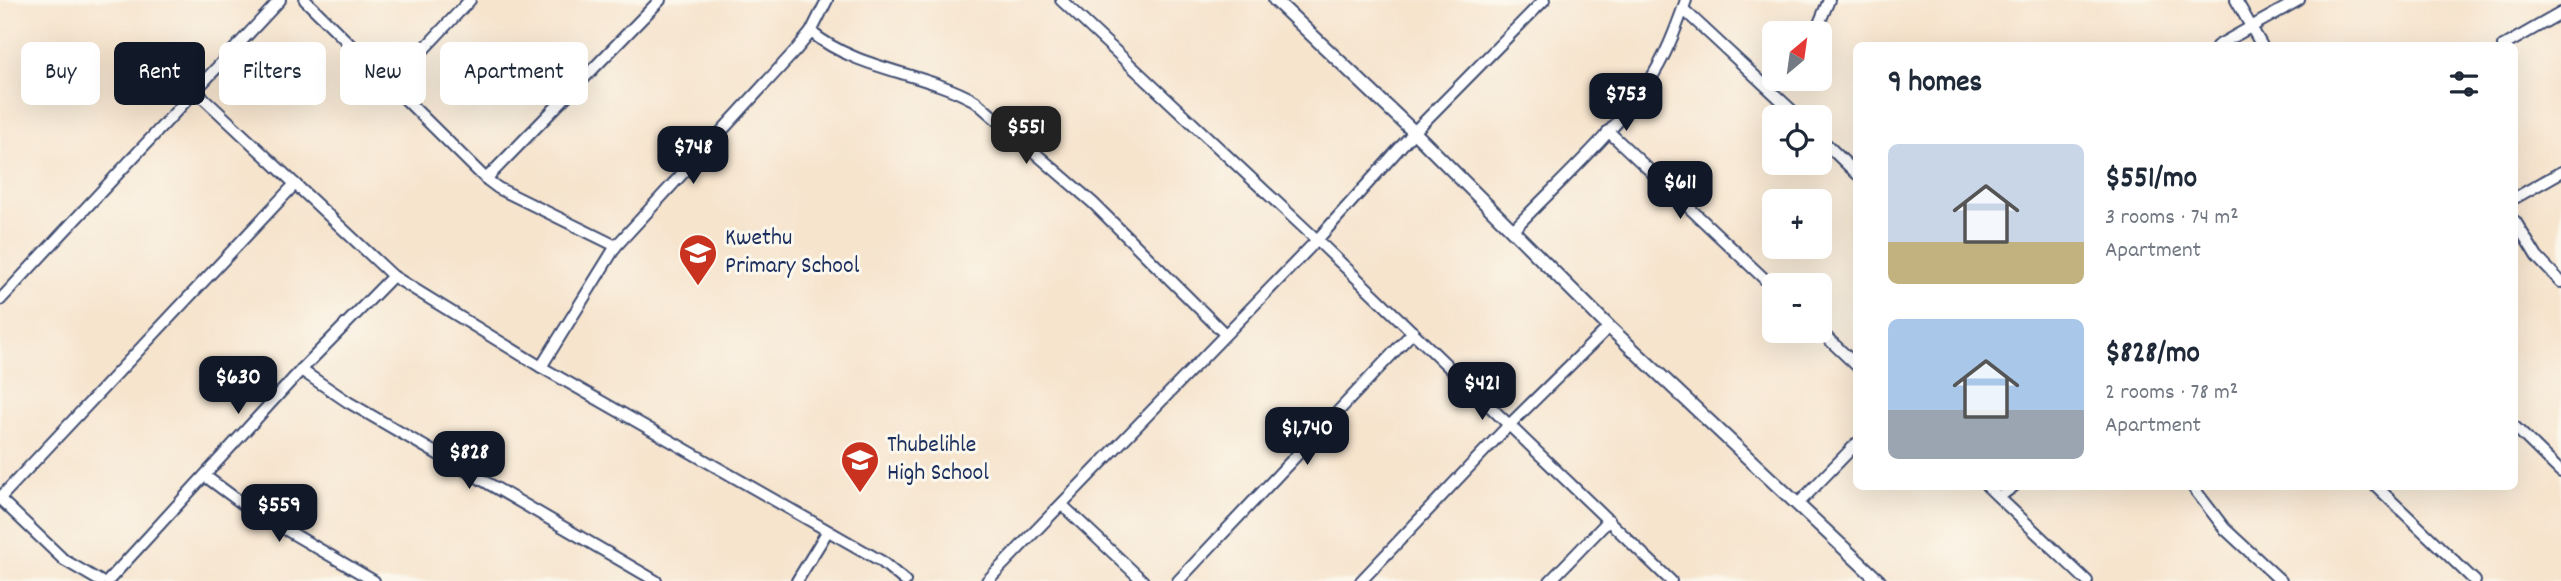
<!DOCTYPE html>
<html lang="en">
<head>
<meta charset="utf-8">
<style>
	:root { --surface:#fff; --page:#f2f2f3; --text:#1f2937; --muted:#747a83; --accent:#111827 }
	body { margin:0; font-family:Dekko,sans-serif; background:var(--page); color:var(--text); height:100vh; display:flex; flex-direction:column; font-size:26px; white-space:nowrap }
	* { box-sizing:border-box; margin:0 }
	p { font-size:23px; color:var(--muted) }
	.icon { flex:none; width:38px; height:38px; fill:none; stroke:currentColor; stroke-width:2; stroke-linecap:round; stroke-linejoin:round }
	.map { position:relative; flex:1; overflow:hidden }
	.details { position:absolute; left:1853px; top:42px; width:665px; height:448px; display:flex; flex-direction:column; background:var(--surface); border-radius:10px; box-shadow:0 7px 28px #0002 }
	.details>* { flex:none }
	.top-card { position:absolute; left:21px; top:42px; width:665px; height:63px; display:flex; gap:14px }
	.needle { width:46px; rotate:29deg }
	.controls { position:absolute; left:1762px; top:21px; display:grid; gap:14px }
	.controls a { display:grid; place-items:center; width:70px; height:70px; border-radius:10px; background:var(--surface); box-shadow:0 7px 28px #0002; font-size:35px }
	.price { position:absolute; translate:-50% -60px; padding:0 16px; border-radius:14px; background:var(--accent); color:#fff; font-size:23px; line-height:46px; filter:drop-shadow(0 2px 4px #0008) }
	.price::after { content:''; position:absolute; left:50%; top:42px; width:21px; height:16px; margin-left:-10px; background:inherit; clip-path:polygon(0 0,100% 0,50% 100%) }
	.price.active { background:#222; color:#fff }
	ul { padding:0; list-style:none }
	li { display:flex; align-items:center; gap:21px; height:175px; padding:0 35px }
	li span { display:grid; place-items:center; flex:none; width:196px; height:140px; border-radius:10px; color:#555 }
	li>.icon { margin-inline-start:auto }
	span .icon { width:84px; height:84px; fill:#fffc; stroke-width:1 }
	li b { font-size:30px }
	h2 { display:flex; justify-content:space-between; align-items:center; height:84px; padding:0 35px; font-size:30px }
	.chip { padding:0 24px; border-radius:10px; background:var(--surface); box-shadow:0 7px 28px #0002; font-size:24px; line-height:63px }
	.chip.active { background:var(--accent); color:#fff }
	.map>svg:first-child { display:block }
	.lines { fill:none; stroke-linecap:round; stroke-linejoin:round }
	.minor-casing { stroke:#3c4a6f; stroke-width:14 }
	.tertiary-casing { stroke:#3c4a6f; stroke-width:16 }
	.minor { stroke:#fff; stroke-width:10 }
	.tertiary { stroke:#fff; stroke-width:12 }
	.labels { text-anchor:middle; dominant-baseline:central; stroke-width:6; stroke-linejoin:round; paint-order:stroke }
	.poi-label { font-size:24px; fill:#1b2f5e; stroke:#fbf7ec; text-anchor:start }
</style>
</head>
<body>
<div class="map">
<svg width="2561" height="581" viewBox="0 0 2561 581">
	<rect width="100%" height="100%" fill="#fbf7ec"/>
	<filter id="ink" filterUnits="userSpaceOnUse"><feTurbulence type="fractalNoise" baseFrequency=".0143" numOctaves="2"/><feDisplacementMap in="SourceGraphic" scale="14" xChannelSelector="R" yChannelSelector="G"/><feConvolveMatrix kernelMatrix="1 2 1 2 8 2 1 2 1" color-interpolation-filters="sRGB"/></filter>
	<filter id="wash" filterUnits="userSpaceOnUse"><feTurbulence type="fractalNoise" baseFrequency=".00686" numOctaves="4" result="noise"/><feDisplacementMap in="SourceGraphic" scale="28" xChannelSelector="R" yChannelSelector="G"/><feGaussianBlur stdDeviation="1.57" result="paint"/><feColorMatrix in="noise" values="0 0 0 0 0 0 0 0 0 0 0 0 0 0 0 0 0 1.4 0 .05"/><feComposite in="paint" operator="in"/></filter>
	<g filter="url(#wash)">
		<rect width="100%" height="100%" fill="#f6e4cd"/>
	</g>
	<g filter="url(#ink)">
		<g class="lines">
			<defs>
				<g id="minor">
					<polyline points="305,0 486,179 498,188 616,246"/>
					<polyline points="1061,0 1317,240 1671,581"/>
					<polyline points="2236,0 2262,46"/>
					<polyline points="1683,9 1799,117"/>
					<path d="M811,32C857,70 923,72 975,101L1093,203L1225,334"/>
					<polyline points="1815,33 1829,0"/>
					<polyline points="2217,46 2299,0"/>
					<polyline points="2503,46 2561,13"/>
					<polyline points="391,84 470,0"/>
					<polyline points="196,91 393,276 541,367 881,561 905,581"/>
					<polyline points="1608,131 1774,288"/>
					<polyline points="1820,138 1857,174"/>
					<polyline points="486,179 660,0"/>
					<polyline points="2515,198 2561,172"/>
					<polyline points="2515,221 2537,257 2561,282"/>
					<path d="M1512,231C1555,186 1613,134 1648,83C1665,58 1676,29 1686,0"/>
					<polyline points="0,300 280,0"/>
					<polyline points="1820,331 1857,366"/>
					<polyline points="541,367 616,246 796,50 811,32 827,0"/>
					<polyline points="301,370 348,402 656,581"/>
					<polyline points="2515,427 2561,472"/>
					<polyline points="205,476 247,507 374,581"/>
					<polyline points="1987,486 2087,581"/>
					<polyline points="2192,486 2225,529 2281,581"/>
					<polyline points="2376,486 2475,581"/>
					<polyline points="1999,497 2014,486"/>
					<polyline points="0,498 295,184"/>
					<polyline points="0,499 64,560 100,581"/>
					<polyline points="1798,504 1857,443"/>
					<polyline points="1062,505 1143,581"/>
					<polyline points="108,581 301,370 393,276"/>
					<polyline points="797,581 827,532"/>
					<polyline points="987,581 1317,240 1414,132 1544,0"/>
					<polyline points="1178,581 1413,332"/>
					<polyline points="1361,581 1508,426 1609,327"/>
					<polyline points="1550,581 1609,520"/>
				</g>
				<polyline id="tertiary" points="1275,0 1414,132 1609,327 1879,581"/>
			</defs>
			<!-- minor casing -->
			<use href="#minor" class="minor-casing"/>
			<!-- tertiary casing -->
			<use href="#tertiary" class="tertiary-casing"/>
			<!-- minor -->
			<use href="#minor" class="minor"/>
			<!-- tertiary -->
			<use href="#tertiary" class="tertiary"/>
		</g>
	</g>
	<!-- icons -->
	<defs>
		<symbol id="school-pin" viewBox="-11 -11 22 30"><path d="M0 17L-7.5 6A9.5 9.5 0 1 1 7.5 6Z" fill="#c8321e" stroke="#fbf7ec"/><path d="M0-5L7-2L0 1L-7-2ZM-4 1L0 2.5L4 1V4Q0 6-4 4Z" fill="#fff"/></symbol>
	</defs>
	<g fill-rule="evenodd">
		<use href="#school-pin" x="676" y="231" width="44" height="60"/>
		<use href="#school-pin" x="838" y="438" width="44" height="60"/>
	</g>
	<g class="labels">
		<!-- poi labels -->
		<g class="poi-label">
			<text x="725" y="239">Kwethu<tspan x="725" dy="28">Primary School</tspan></text>
			<text x="887" y="446">Thubelihle<tspan x="887" dy="28">High School</tspan></text>
		</g>
	</g>
</svg>
<div class="controls">
<a><svg class="needle" viewBox="-14 -14 28 28"><path d="M0-13l5 13h-10z" fill="#e53935"/><path d="M0 13l5-13h-10z" fill="#747a83"/></svg></a>
<a><svg class="icon" aria-label="locate" viewBox="0 0 24 24"><circle cx="12" cy="12" r="6"/><path d="M12 2v4M12 18v4M2 12h4M18 12h4"/></svg></a>
<a>+</a>
<a>−</a>
</div>
<b class="price" style="left:1626px;top:133px">$753</b>
<b class="price active" style="left:1026px;top:166px">$551</b>
<b class="price" style="left:693px;top:186px">$748</b>
<b class="price" style="left:1680px;top:221px">$611</b>
<b class="price" style="left:238px;top:416px">$630</b>
<b class="price" style="left:1482px;top:422px">$421</b>
<b class="price" style="left:1307px;top:467px">$1,740</b>
<b class="price" style="left:469px;top:491px">$828</b>
<b class="price" style="left:279px;top:544px">$559</b>
<div class="top-card">
<a class="chip">Buy</a>
<a class="chip active">Rent</a>
<a class="chip">Filters</a>
<a class="chip">New</a>
<a class="chip">Apartment</a>
</div>
<section class="details">
<h2>9 homes<svg class="icon" aria-label="filters" viewBox="0 0 24 24"><path d="M4 7h16M4 17h16"/><circle cx="9" cy="7" r="2"/><circle cx="15" cy="17" r="2"/></svg></h2>
<ul>
<li><span style="background:linear-gradient(#c9d6e8 70%,#c2b280 0)"><svg class="icon" aria-label="home" viewBox="0 0 24 24"><path d="M3 11l9-7 9 7M6 9v11h12V9"/></svg></span><div><b>$551/mo</b><p>3 rooms · 74 m²</p><p>Apartment</p></div></li>
<li><span style="background:linear-gradient(#a9c7e8 65%,#9aa5b1 0)"><svg class="icon" aria-label="home" viewBox="0 0 24 24"><path d="M3 11l9-7 9 7M6 9v11h12V9"/></svg></span><div><b>$828/mo</b><p>2 rooms · 78 m²</p><p>Apartment</p></div></li>
</ul>
</section>
</div>
</body>
</html>
